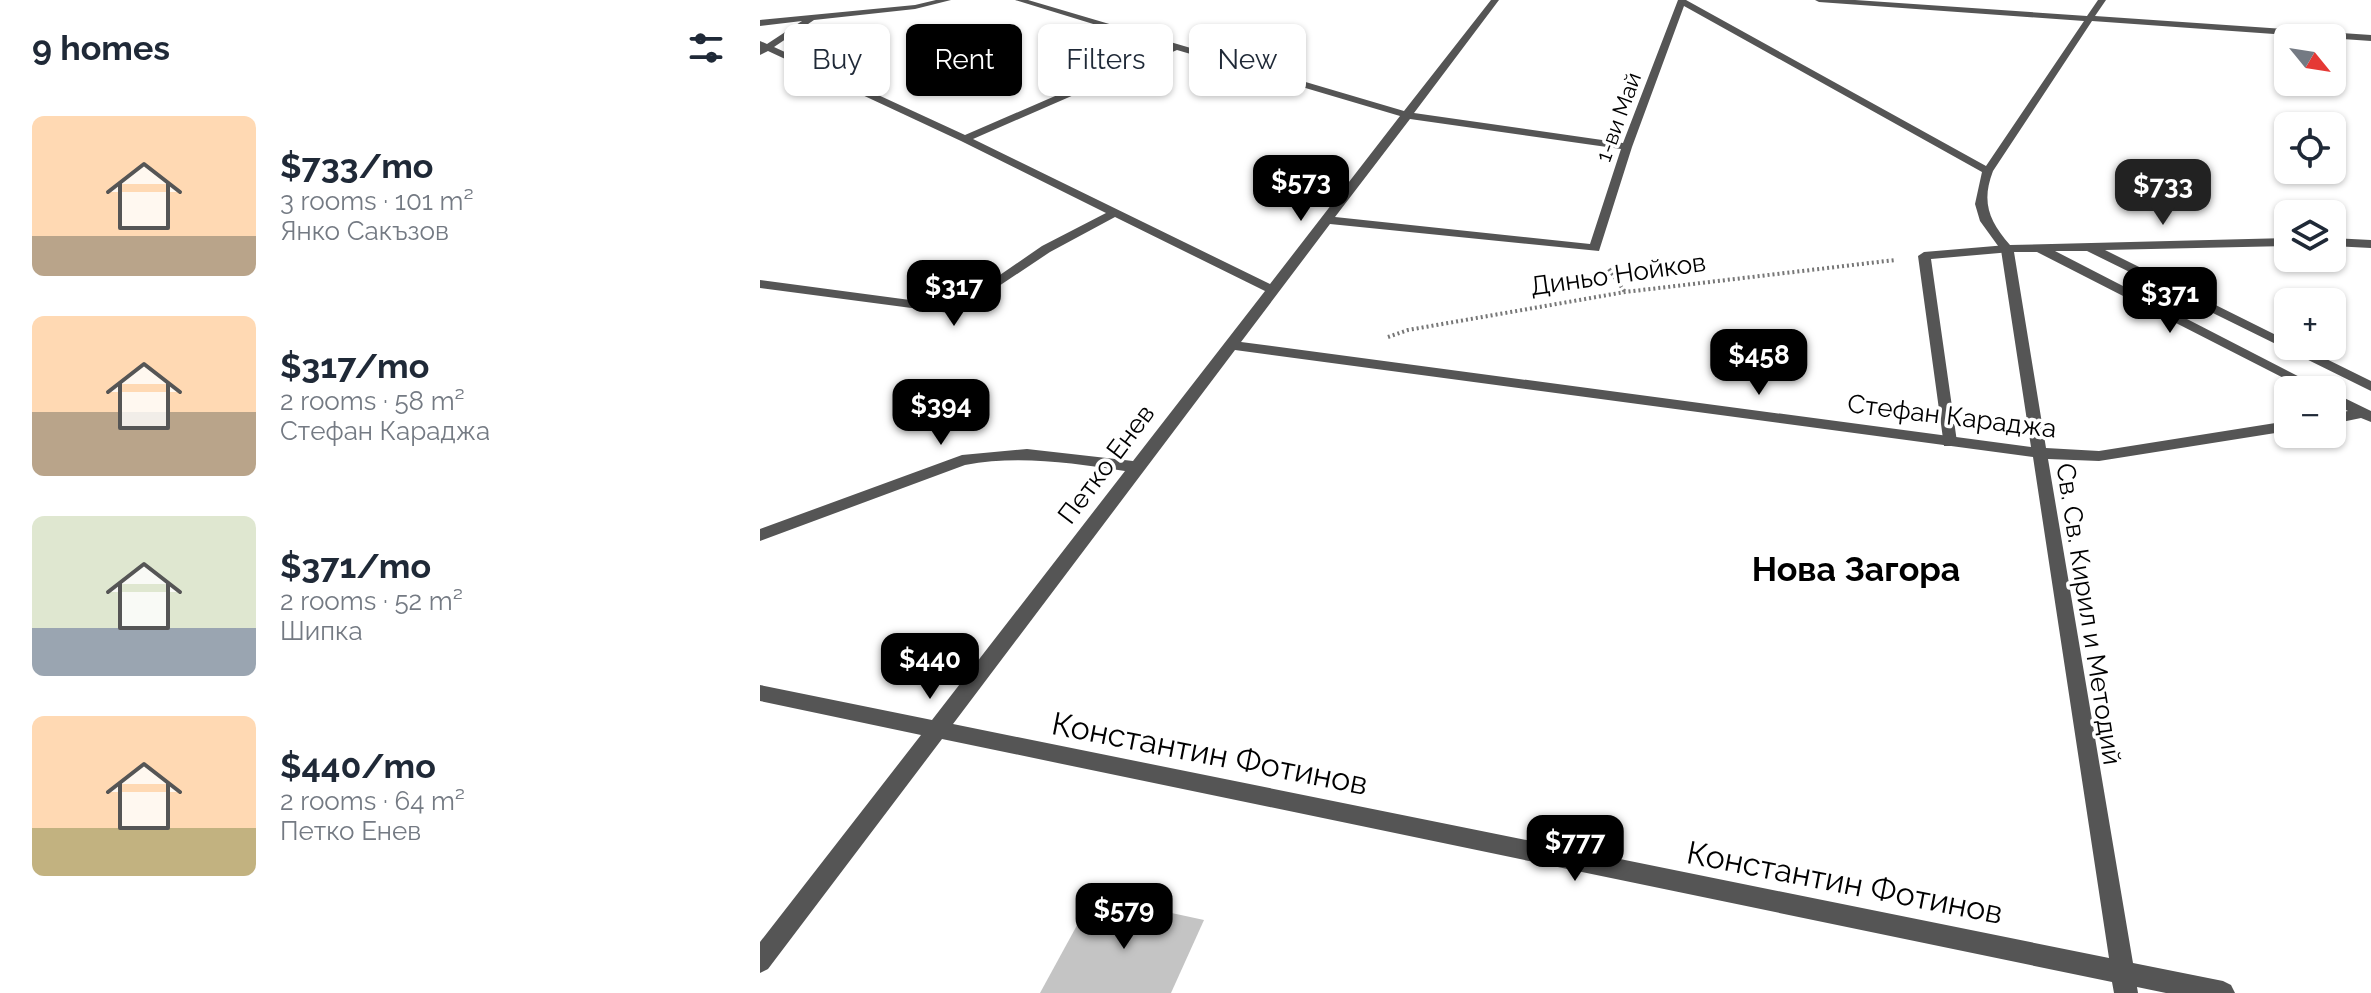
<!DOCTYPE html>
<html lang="en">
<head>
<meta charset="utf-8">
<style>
	:root { --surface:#fff; --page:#f6f6f7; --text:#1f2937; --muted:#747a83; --accent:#000 }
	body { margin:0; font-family:Raleway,sans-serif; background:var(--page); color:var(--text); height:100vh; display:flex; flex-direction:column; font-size:30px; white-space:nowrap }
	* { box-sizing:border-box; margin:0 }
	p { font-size:26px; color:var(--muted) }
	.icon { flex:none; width:44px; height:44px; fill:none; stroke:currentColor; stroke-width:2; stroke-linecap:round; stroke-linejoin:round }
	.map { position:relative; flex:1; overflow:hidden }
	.sheet { display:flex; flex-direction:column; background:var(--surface); width:760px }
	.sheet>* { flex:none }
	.hud { position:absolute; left:24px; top:24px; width:760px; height:72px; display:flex; gap:16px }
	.needle { width:52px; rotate:120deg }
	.fabs { position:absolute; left:1514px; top:24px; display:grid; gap:16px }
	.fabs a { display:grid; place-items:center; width:72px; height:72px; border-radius:12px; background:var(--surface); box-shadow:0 2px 6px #0004; font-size:40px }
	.price { position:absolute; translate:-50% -68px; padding:0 18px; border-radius:16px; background:var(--accent); color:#fff; font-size:26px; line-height:52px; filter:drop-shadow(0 2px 4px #0008) }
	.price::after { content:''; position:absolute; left:50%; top:48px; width:24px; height:18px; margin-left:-12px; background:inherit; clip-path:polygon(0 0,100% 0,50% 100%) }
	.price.on { background:#222; color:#fff }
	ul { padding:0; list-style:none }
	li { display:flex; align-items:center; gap:24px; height:200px; padding:0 32px }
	li span { display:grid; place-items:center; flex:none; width:224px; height:160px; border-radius:12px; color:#555 }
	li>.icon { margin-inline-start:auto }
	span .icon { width:96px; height:96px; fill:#fffc; stroke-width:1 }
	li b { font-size:34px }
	h2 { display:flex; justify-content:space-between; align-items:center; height:96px; padding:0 32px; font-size:34px }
	.pill { padding:0 28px; border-radius:12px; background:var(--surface); box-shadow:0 2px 6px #0004; font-size:28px; line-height:72px }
	.pill.on { background:var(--accent); color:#fff }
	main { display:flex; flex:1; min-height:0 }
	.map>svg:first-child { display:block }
	.building { fill:#c4c4c4 }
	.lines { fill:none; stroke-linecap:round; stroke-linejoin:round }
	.path { stroke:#777; stroke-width:4; stroke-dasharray:2 3; stroke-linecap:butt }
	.lane { fill:#555; fill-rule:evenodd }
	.street { fill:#555; fill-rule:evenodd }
	.labels { text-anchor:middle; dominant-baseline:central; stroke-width:7; stroke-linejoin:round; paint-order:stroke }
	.far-street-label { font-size:22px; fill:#000; stroke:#fff }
	.street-label { font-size:26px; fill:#000; stroke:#fff }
	.near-street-label { font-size:32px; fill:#000; stroke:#fff }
	.district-label { font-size:34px; font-weight:bold; fill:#000; stroke:#fff }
</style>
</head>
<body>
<main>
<section class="sheet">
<h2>9 homes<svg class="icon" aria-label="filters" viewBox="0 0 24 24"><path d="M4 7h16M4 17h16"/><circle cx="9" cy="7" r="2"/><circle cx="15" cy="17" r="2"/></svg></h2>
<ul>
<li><span style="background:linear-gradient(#ffd9b3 75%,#b9a48a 0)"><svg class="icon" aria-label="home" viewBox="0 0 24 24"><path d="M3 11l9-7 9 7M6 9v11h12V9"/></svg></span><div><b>$733/mo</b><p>3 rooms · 101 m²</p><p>Янко Сакъзов</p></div></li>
<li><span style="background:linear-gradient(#ffd9b3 60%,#b9a48a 0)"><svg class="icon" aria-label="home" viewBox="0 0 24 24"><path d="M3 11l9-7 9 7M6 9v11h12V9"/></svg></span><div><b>$317/mo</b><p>2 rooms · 58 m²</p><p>Стефан Караджа</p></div></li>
<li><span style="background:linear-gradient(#dfe7d0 70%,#9aa5b1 0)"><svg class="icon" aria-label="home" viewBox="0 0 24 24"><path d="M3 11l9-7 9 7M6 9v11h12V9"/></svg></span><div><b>$371/mo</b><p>2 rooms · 52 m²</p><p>Шипка</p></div></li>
<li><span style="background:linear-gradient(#ffd9b3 70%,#c2b280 0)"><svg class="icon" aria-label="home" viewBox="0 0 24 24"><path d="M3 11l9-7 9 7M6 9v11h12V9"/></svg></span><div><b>$440/mo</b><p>2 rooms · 64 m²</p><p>Петко Енев</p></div></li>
</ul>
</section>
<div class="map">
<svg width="1611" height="993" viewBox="0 0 1611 993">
	<rect width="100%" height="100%" fill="#fff"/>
	<!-- building -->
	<polygon class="building" points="333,896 444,920 411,993 280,993"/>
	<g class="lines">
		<!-- path -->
		<g class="path">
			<polyline points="849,269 865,292"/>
			<polyline points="628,337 648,330 865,292 1135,260"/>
		</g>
		<!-- lane -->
		<polygon class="lane" points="1247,245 1253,249 1251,252 1171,259 1197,442 1194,446 1184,446 1158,256 1164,252"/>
		<!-- street -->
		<g class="street">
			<path d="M176,0H191L155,9L54,20L14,47L205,135L408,47L255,0H268L644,111L731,0H739L654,113L863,143L918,0H926L1226,166L1324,21L1059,2L1055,0H1095L1327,16L1338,0H1346L1335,16L1611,35V41L1332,21L1233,171C1221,202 1229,221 1250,245L1528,238V246L1345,250L1528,341V346H1540L1611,381V391L1327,251H1295L1565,390H1547L1277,252H1254L1286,448L1339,451L1528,421V431L1339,461L1288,459L1373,963L1463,981L1471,985L1475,993H1406L1377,987L1378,993H1354L1352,982L182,739L8,969L0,973V942L161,735L0,701V685L172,720L365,471C311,463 259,455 205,465L0,541V529L202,455L267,449L373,461L505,291L355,217L290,252L197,314L0,288V280L195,306L282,246L346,213L201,141L8,51L0,55V41L7,44L42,21L0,26V20L155,5ZM924,6L1222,172L1215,204L1220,221L1241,250L1271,447L481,342L570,224L839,251L872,147ZM417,50L640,116L510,284L213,139ZM650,119L861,149L830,244L575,217ZM475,350L1273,457L1349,958L193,724Z"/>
			<polygon points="1572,238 1611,240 1611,248 1572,246"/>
			<polygon points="1572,392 1611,411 1611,422 1601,418 1572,424 1572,414 1588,411 1572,403"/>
		</g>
	</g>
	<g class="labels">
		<!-- far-street labels -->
		<g class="far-street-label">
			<text transform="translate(858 117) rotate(-70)">1-ви Май</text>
		</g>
		<!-- street labels -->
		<g class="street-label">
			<text transform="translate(858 274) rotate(-8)">Диньо Нойков</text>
			<text transform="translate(1192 416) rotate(7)">Стефан Караджа</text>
			<text transform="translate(346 464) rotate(-53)">Петко Енев</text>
			<text transform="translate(1329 614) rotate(81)">Св. Св. Кирил и Методий</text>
		</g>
		<!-- near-street labels -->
		<g class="near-street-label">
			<text transform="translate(450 753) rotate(11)">Константин Фотинов</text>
			<text transform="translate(1085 882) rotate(11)">Константин Фотинов</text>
		</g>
		<!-- district labels -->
		<g class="district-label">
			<text x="1096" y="569">Нова Загора</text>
		</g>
	</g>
</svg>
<div class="fabs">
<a><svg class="needle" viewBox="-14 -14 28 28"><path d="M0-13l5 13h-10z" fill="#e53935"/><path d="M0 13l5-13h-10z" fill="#747a83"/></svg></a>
<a><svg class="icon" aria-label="locate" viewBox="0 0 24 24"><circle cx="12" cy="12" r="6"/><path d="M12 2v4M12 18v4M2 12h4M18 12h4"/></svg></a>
<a><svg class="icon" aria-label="layers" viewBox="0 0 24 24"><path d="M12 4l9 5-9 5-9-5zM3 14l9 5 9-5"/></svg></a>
<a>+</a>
<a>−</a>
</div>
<b class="price" style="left:541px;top:223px">$573</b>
<b class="price on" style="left:1403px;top:227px">$733</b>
<b class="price" style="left:194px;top:328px">$317</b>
<b class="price" style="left:1410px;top:335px">$371</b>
<b class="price" style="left:999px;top:397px">$458</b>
<b class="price" style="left:181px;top:447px">$394</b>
<b class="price" style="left:170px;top:701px">$440</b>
<b class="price" style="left:815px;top:883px">$777</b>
<b class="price" style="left:364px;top:951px">$579</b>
<div class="hud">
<a class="pill">Buy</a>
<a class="pill on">Rent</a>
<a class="pill">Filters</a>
<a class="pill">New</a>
</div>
</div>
</main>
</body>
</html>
